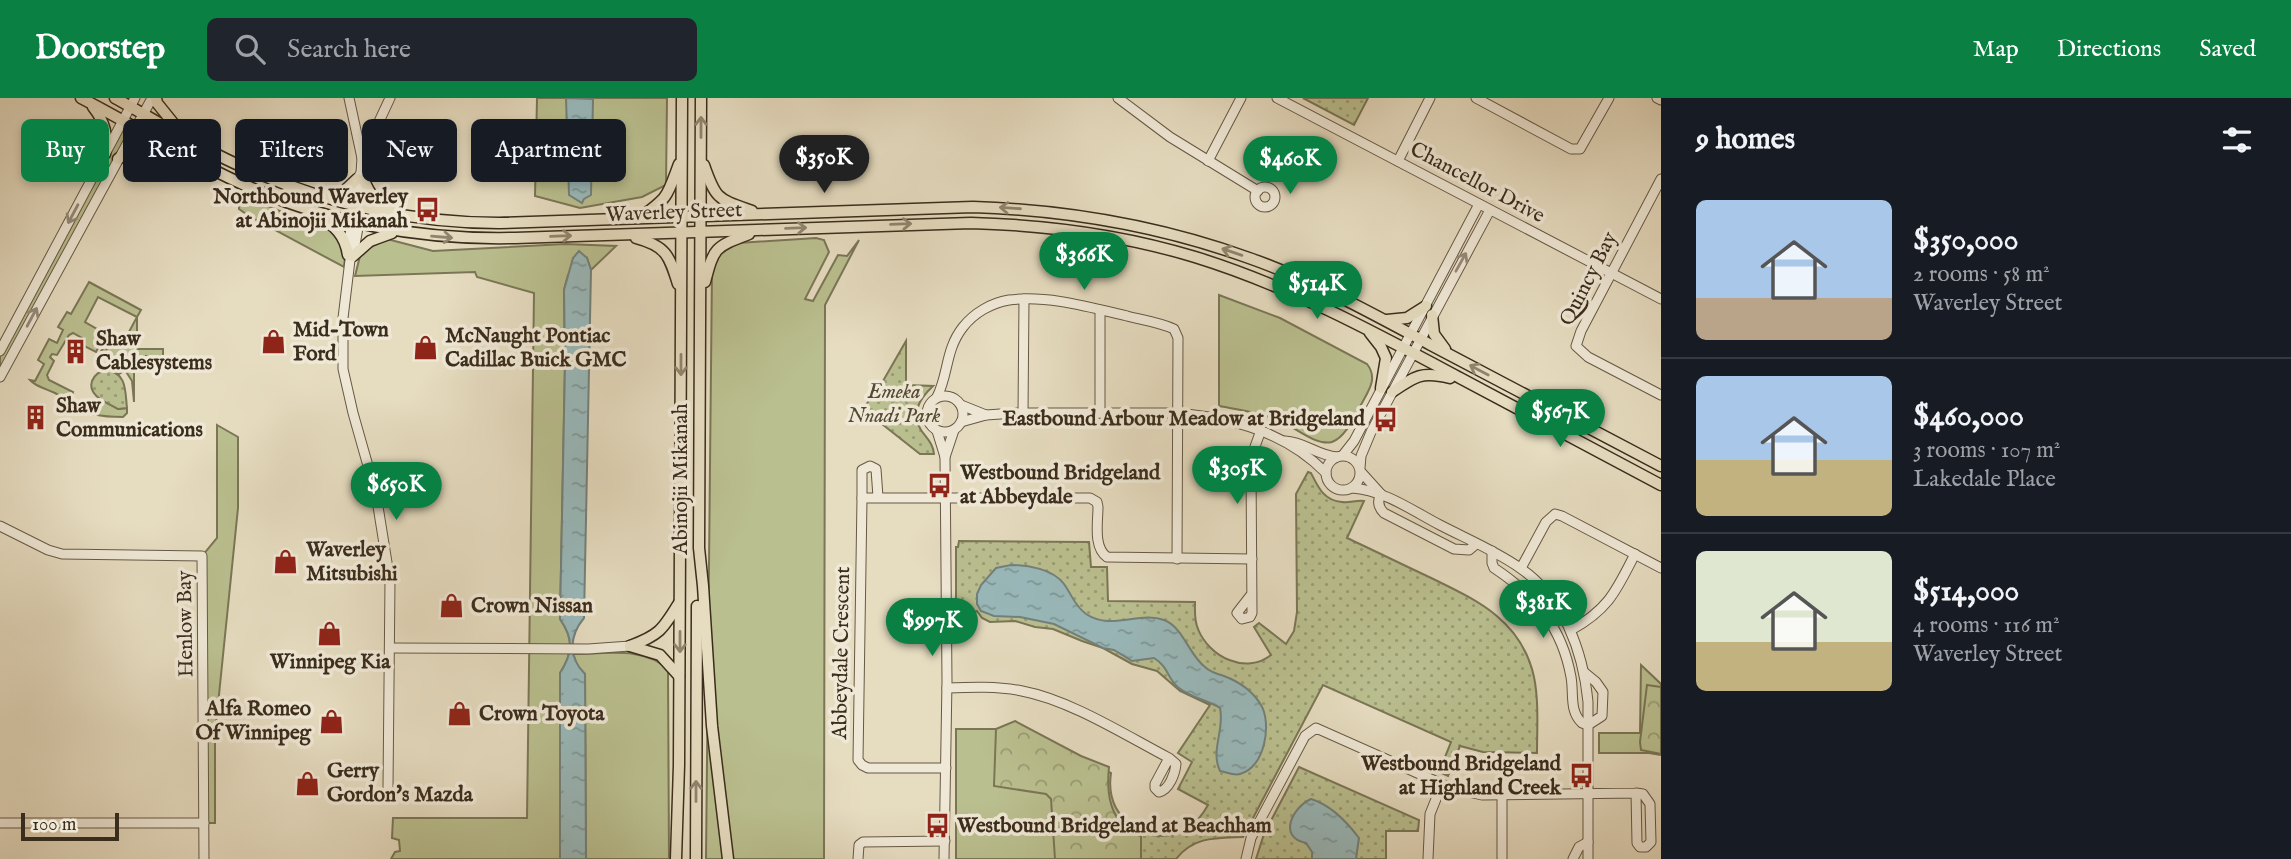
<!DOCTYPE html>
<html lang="en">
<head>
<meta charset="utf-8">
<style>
	:root { --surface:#171b24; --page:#20242c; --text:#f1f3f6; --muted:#9ea1a6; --line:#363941; --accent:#0b8043 }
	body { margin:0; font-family:"IM FELL English",serif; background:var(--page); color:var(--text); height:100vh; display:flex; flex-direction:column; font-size:26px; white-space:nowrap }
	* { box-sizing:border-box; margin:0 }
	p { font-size:23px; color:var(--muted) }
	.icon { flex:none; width:38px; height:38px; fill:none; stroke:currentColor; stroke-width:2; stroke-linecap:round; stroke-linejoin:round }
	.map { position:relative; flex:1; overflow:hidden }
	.drawer { display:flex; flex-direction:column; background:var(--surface); width:630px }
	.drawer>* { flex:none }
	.banner { position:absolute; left:21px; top:21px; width:665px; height:63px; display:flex; gap:14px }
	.scale { position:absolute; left:21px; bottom:18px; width:98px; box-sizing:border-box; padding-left:7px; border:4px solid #3b2d1c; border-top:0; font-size:19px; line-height:24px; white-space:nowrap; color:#3b2d1c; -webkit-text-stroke:5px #efe8d6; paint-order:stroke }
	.price { position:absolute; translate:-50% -60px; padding:0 16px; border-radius:24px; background:var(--accent); color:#fff; font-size:23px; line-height:46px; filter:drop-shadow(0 2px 4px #0008) }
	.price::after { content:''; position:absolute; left:50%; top:42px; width:21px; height:16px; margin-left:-10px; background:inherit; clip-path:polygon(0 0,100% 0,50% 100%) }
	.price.current { background:#222; color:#fff }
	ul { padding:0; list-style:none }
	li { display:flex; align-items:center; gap:21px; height:175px; padding:0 35px }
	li+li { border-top:2px solid var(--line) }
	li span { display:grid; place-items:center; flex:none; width:196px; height:140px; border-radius:10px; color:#555 }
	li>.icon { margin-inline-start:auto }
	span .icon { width:84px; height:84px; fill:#fffc; stroke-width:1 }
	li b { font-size:30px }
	h2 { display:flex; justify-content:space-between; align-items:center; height:84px; padding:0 35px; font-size:30px }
	.tag { padding:0 24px; border-radius:10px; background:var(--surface); box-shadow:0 4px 10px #0003; font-size:24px; line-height:63px }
	.tag.current { background:var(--accent); color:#fff }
	header { display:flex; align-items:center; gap:42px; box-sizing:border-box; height:98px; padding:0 35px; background:var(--accent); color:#fff }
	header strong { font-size:33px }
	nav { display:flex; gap:38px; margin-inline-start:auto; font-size:24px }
	.search { width:490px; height:63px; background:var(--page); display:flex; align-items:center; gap:18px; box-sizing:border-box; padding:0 24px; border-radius:10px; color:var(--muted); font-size:26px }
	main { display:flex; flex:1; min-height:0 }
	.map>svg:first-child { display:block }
	.green { fill:#babf8f; stroke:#7a7656; stroke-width:2 }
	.forest { fill:url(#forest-crowns); stroke:#7a7656; stroke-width:2 }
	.park { fill:url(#park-dots); stroke:#7a7656; stroke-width:2 }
	.water { fill:url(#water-ripples); stroke:#73817b; stroke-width:2 }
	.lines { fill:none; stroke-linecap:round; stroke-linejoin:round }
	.minor-casing { stroke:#665945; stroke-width:11 }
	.major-casing { stroke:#3b2d1c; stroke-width:13 }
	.minor { stroke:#efe8d6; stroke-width:9 }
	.major { stroke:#e6dcc0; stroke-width:10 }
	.oneway { stroke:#90846e }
	.oneway2 { stroke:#958a79 }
	.labels { text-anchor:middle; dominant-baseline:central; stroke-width:7; stroke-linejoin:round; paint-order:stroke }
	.street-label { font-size:21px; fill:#3b2d1c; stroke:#efe8d6 }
	.poi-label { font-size:21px; font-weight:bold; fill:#3b2d1c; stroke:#efe8d6; text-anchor:start }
	.park-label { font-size:21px; font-style:italic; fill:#544a33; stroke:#efe8d6 }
</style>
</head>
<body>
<header>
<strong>Doorstep</strong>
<div class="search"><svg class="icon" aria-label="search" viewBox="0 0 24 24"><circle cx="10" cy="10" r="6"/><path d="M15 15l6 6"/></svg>Search here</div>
<nav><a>Map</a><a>Directions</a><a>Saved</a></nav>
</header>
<main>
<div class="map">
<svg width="1661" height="761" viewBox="0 0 1661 761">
	<defs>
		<pattern id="forest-crowns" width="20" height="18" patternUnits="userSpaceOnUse" patternTransform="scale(1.75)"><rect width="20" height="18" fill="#babf8f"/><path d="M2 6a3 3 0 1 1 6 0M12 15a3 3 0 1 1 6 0" fill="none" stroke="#989c74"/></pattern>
		<pattern id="park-dots" width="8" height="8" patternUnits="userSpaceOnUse" patternTransform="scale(1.75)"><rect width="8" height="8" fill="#babf8f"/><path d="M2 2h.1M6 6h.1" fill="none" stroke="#989c74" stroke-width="1.8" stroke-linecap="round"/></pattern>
		<pattern id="water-ripples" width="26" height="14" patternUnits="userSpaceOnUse" patternTransform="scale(1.75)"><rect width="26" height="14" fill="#99b9bb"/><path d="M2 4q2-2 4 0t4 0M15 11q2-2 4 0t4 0" fill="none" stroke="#7e9797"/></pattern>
	</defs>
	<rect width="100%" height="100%" fill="#e6dcc0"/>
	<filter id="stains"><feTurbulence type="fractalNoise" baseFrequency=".00286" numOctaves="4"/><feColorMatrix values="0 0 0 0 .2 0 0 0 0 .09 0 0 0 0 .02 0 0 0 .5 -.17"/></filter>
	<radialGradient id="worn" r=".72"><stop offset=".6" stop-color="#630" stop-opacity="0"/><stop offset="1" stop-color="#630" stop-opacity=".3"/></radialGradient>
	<!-- green -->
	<g class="green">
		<polygon points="537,0 667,0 666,87 642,99 580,110 535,98"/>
		<polygon points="123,22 136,30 0,279 0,253"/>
		<polygon points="240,96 282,114 327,130 340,141 345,159 344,169 249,118 239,111"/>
		<polygon points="816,140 824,142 829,154 805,201 813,203 838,157 847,158 859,142 825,207 824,761 706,761 712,172 721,154 738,145"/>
		<path d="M387,141L433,153L565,146L616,148L591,172L587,160L568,177L564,192L565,265L560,521C574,541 573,555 560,575V761H391L395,754L400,753L399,742L392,740L393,720H527L534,195L477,179L475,174L355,178L361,154Z"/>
		<path d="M89,184L141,212L137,219V251H163V258H144V269L134,271V304L132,283L125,272L119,276L113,273L114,263L99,256L102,252L106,253L111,239L123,245L137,219L98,199L85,224L104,235L94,247L98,250L96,254L82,247V240L73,235L69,237L57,257L52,256L50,259L54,263L47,277L49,282L73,294L71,301L88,308L92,302L95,303L99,300L118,311L127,310V315L123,319C102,319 86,317 69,305C64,302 61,298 55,295C47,291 36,289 30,282L35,283L44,266L38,262L49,241L57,245L63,232L58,229L67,214L71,216Z"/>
		<path d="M1219,197L1280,220L1367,266C1378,280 1369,292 1362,305C1355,317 1346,339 1332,344C1316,348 1296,330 1282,324C1263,315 1240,312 1219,308Z"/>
		<polygon points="217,327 238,339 238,410 215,636 215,725 204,725 202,458 217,440"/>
		<path d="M573,556C604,556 646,548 668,572L669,761H586L585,576L578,569Z"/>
		<polygon points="1641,567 1661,586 1661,657 1649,655 1599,655 1599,635 1640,635"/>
		<path d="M956,631H1008L1053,644L1111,675C1107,701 1118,722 1141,734V761H956Z"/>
	</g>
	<!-- forest -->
	<g class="forest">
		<polygon points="1647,587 1661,589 1661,656 1641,652 1640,644"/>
		<path d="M1015,623L1081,658L1109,669C1105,706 1115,736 1156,742C1172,744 1191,740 1206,738L1183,750L1173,761H1055L1051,701L1046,696L994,688L996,631Z"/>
	</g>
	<!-- park -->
	<g class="park">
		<polygon points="1303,0 1368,0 1354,27"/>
		<path d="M906,243V287L933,288C920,300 910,315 921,332C927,341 933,345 934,356H920L863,311L883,283Z"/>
		<path d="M106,272C127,275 125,292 127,310L118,311C108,305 87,298 92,283C95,276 99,274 106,272Z"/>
		<path d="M1308,374L1311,375C1318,389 1324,403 1342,404C1350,405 1356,402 1364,403L1347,440C1373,452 1399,465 1425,477C1474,501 1521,520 1534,579C1539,604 1537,630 1537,655L1483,654L1460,648L1448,678L1439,674L1451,644L1323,587L1243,739C1217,740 1194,738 1176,761H1141V734C1171,744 1193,734 1208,707L1178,691L1192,664L1178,655L1210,607L1180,593L1157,573L1132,566L1103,550L1082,543L1053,531L1035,529L1015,523L990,524L982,520L977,513L956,522V449H958L959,443L1089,444L1091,469H1107L1108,503L1195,504C1195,513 1194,522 1198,531C1209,559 1246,577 1271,557L1254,529L1259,525L1286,546L1294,533L1297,514L1296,396Z"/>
		<polygon points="1299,669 1419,722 1418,733 1386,733 1386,761 1256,761 1264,736"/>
	</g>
	<!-- water -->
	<g class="water">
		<polygon points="566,0 593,1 591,97 584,101 582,105 569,97"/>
		<path d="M579,153L587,160L591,172L584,520C569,538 568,559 585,576L586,761H560V575C573,555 574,541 560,521L565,265L564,192L573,160Z"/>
		<path d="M1011,467C1028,467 1053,471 1064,486C1072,497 1074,507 1086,516C1112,533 1139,513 1164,522C1183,529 1189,557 1205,569C1210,574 1217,576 1224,578C1240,584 1252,592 1261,607C1272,625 1265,670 1240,676C1234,678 1226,674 1220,673C1210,652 1225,632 1220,610C1207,602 1192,600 1179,590C1167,581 1169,569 1154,560L1132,563L1114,552L1103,550L1054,526L1020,519L994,518L981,513L977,506V496L981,487L996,470Z"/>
		<path d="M1311,701C1331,707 1347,724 1359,740L1356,761H1312V754L1306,745C1277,739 1293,709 1311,701Z"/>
	</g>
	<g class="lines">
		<defs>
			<g id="minor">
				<polyline points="349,0 362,60"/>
				<polyline points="1118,0 1170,39 1258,93"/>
				<polyline points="1277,0 1661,201"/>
				<polyline points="1476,0 1571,51 1580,51 1609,0"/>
				<polyline points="1657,0 1661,2"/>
				<polyline points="1208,63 1241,0"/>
				<polyline points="1398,63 1430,0"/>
				<path d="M361,75C367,90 356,139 353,158L350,162L343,220V271L353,315L376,396L390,483L388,689"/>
				<polyline points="1661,81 1581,233 1576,248 1588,259 1661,297"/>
				<circle cx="1265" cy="99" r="10"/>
				<polyline points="348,152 357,81 361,75 362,60 390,0"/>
				<polyline points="1100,212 1100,315"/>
				<polyline points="0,253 135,0"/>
				<polyline points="0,279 152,0"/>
				<circle cx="945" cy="316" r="18"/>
				<path d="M937,299C949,275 945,252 963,229C974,215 991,205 1009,202C1047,197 1089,209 1127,218C1142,222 1159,224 1174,231L1178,240L1177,461"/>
				<polyline points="961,307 986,317"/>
				<polyline points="1023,315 1024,201"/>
				<path d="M961,324L986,317L1015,315H1177C1233,320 1286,334 1326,375"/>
				<polyline points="937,333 945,359"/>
				<path d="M1285,343C1305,344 1316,357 1337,359"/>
				<polyline points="1343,357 1354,343 1479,106"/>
				<circle cx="1343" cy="375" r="17"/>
				<polyline points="1360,370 1361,358 1371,334 1490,112"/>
				<polyline points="1361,374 1380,395"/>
				<path d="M1352,390C1384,392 1413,413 1440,427C1467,441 1496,453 1520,470C1564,500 1583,553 1588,604V761"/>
				<path d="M1381,396C1377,403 1378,409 1384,415L1454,451L1469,452L1476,446"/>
				<polyline points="862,400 862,372 870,368 876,371 878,399"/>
				<polyline points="0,428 48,452 62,456 202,458 204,761"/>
				<path d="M1492,453V465L1494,470C1535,497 1562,529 1571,579C1574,595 1569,613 1582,625L1588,627L1602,618L1603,594L1596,584L1585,575"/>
				<polyline points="1521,470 1546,424 1555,416 1562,418 1661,470"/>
				<polyline points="1251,497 1237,515 1242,521 1250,519 1252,515 1251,368 1252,357 1261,332"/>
				<path d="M1571,532C1609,511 1616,493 1635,456"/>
				<polyline points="390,550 588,551 630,548"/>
				<path d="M947,590C971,589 998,588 1022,593C1070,602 1125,637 1169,660L1176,666C1175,676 1169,692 1159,694L1155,690V686L1169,660"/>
				<path d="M946,670H868L862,667L858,662L862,400H1090L1097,404L1098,409C1098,424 1093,449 1107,459L1252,461"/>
				<polyline points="0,725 204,725"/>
				<polyline points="858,761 859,747 863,744 945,743"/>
				<polyline points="944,761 947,583 945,359 954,332"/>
				<polyline points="1246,761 1251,740 1257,728 1305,638 1316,630 1451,690 1482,697 1636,695 1643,696 1650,706 1651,744 1646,749 1640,749 1637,745 1636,695"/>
				<polyline points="1428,761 1430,716 1442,686"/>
				<polyline points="1502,761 1502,697"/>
				<polyline points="1573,761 1579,749 1588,744"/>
			</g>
			<g id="major">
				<path d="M81,0C139,30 195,66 256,92C338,127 426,142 515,140L971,125C1046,127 1123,137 1195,159C1289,188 1374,234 1460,280C1527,316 1594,351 1661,387"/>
				<path d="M115,0C157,23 199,50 243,69C324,105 409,125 499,125L973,109C1067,112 1160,128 1249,160C1312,182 1371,215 1431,247C1507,287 1584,327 1661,368"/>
				<polyline points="156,0 157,5 178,31"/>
				<polyline points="701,0 699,450 703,488 712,628 728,761"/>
				<path d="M93,9C105,24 108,37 105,56"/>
				<path d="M118,61C132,49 145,44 163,45"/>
				<path d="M704,67C716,102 718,101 752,113"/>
				<path d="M364,82C370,98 377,104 393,112"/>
				<polyline points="323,98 342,95 357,81"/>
				<path d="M318,118C335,128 345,137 348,157"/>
				<path d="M641,119C669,99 667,98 679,66"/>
				<path d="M636,140C666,148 669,157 678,186"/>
				<polyline points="353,158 370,143 392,135"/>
				<path d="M705,184C714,149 715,149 749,136"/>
				<polyline points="1432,217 1434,236 1445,251"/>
				<polyline points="1387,222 1407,220 1426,208"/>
				<polyline points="1370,235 1381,249 1386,260 1381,290"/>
				<path d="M1392,294C1415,278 1422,273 1450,280"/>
				<path d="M630,548C660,537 663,531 679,505"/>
				<polyline points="630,548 660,557 679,578"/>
				<polyline points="676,761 679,667 682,0"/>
				<polyline points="696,761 697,508"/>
			</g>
		</defs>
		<!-- minor casing -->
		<use href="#minor" class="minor-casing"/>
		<!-- major casing -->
		<use href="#major" class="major-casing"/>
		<!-- minor -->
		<use href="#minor" class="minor"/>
		<!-- major -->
		<use href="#major" class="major"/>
	</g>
	<!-- one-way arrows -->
	<defs><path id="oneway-shaft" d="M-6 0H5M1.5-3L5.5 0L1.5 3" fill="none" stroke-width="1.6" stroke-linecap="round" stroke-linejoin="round" transform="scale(1.75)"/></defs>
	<g class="oneway">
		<use href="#oneway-shaft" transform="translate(701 29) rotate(-90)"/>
		<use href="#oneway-shaft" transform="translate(1010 110) rotate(-176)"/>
		<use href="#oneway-shaft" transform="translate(901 126) rotate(-2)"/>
		<use href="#oneway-shaft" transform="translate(796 130) rotate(-2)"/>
		<use href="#oneway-shaft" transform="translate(561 138) rotate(-2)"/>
		<use href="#oneway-shaft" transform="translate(442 139) rotate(5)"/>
		<use href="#oneway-shaft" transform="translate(1232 154) rotate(-161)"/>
		<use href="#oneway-shaft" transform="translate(681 267) rotate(90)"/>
		<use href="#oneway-shaft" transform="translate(1479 272) rotate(-152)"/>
		<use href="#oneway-shaft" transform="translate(680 544) rotate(90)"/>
		<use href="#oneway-shaft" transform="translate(696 693) rotate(-90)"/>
	</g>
	<g class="oneway2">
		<use href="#oneway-shaft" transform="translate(73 116) rotate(118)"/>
		<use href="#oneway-shaft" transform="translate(1461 164) rotate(-61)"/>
		<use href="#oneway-shaft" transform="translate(32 219) rotate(-62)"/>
	</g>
	<!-- icons -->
	<defs>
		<symbol id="bus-bare" viewBox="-9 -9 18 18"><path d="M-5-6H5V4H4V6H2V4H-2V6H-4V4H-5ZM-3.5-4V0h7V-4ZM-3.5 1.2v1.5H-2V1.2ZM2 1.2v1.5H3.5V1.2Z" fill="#8f2418" stroke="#efe8d6" stroke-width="2.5" paint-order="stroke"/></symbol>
		<symbol id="shop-bare" viewBox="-9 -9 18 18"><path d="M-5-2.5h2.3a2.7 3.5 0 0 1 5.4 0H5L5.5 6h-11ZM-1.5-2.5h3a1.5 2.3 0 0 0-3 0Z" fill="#8f2418" stroke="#efe8d6" stroke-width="2.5" paint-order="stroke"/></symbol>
		<symbol id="building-bare" viewBox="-9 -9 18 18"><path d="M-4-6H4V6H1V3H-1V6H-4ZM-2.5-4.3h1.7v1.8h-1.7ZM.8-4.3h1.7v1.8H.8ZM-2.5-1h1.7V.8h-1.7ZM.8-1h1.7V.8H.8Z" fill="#8f2418" stroke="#efe8d6" stroke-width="2.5" paint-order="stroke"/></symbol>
	</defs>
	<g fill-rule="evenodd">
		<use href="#bus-bare" x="410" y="94" width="35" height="35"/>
		<use href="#shop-bare" x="256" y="226" width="35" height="35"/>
		<use href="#shop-bare" x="408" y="232" width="35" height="35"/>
		<use href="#building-bare" x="58" y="236" width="35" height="35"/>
		<use href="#building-bare" x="18" y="302" width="35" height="35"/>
		<use href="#bus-bare" x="1368" y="304" width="35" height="35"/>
		<use href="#bus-bare" x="922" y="370" width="35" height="35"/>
		<use href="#shop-bare" x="268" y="446" width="35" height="35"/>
		<use href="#shop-bare" x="434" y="490" width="35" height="35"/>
		<use href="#shop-bare" x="312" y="518" width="35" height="35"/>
		<use href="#shop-bare" x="442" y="598" width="35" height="35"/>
		<use href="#shop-bare" x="314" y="606" width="35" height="35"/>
		<use href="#bus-bare" x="1564" y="660" width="35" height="35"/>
		<use href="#shop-bare" x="290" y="668" width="35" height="35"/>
		<use href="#bus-bare" x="920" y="710" width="35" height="35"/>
	</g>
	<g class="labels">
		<!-- street labels -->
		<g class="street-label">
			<text transform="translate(1477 85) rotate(28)">Chancellor Drive</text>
			<text transform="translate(674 115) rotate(-2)">Waverley Street</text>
			<text transform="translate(1589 181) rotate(-63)">Quincy Bay</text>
			<text transform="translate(681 381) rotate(-90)">Abinojii Mikanah</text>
			<text transform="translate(186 526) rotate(-91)">Henlow Bay</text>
			<text transform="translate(842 555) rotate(-89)">Abbeydale Crescent</text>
		</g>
		<!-- poi labels -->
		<g class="poi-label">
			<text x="408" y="99" text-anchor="end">Northbound Waverley<tspan x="408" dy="24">at Abinojii Mikanah</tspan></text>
			<text x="293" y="232">Mid-Town<tspan x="293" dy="24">Ford</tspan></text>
			<text x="445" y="238">McNaught Pontiac<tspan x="445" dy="24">Cadillac Buick GMC</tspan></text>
			<text x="96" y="241">Shaw<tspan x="96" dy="24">Cablesystems</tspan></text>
			<text x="56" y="308">Shaw<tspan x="56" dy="24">Communications</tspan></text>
			<text x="1365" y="321" text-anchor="end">Eastbound Arbour Meadow at Bridgeland</text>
			<text x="960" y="375">Westbound Bridgeland<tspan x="960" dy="24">at Abbeydale</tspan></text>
			<text x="306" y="452">Waverley<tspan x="306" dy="24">Mitsubishi</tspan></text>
			<text x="471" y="508">Crown Nissan</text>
			<text x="330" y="564" text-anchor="middle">Winnipeg Kia</text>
			<text x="311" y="611" text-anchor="end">Alfa Romeo<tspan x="311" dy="24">Of Winnipeg</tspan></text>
			<text x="479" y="616">Crown Toyota</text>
			<text x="1561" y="666" text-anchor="end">Westbound Bridgeland<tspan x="1561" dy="24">at Highland Creek</tspan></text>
			<text x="327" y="673">Gerry<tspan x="327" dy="24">Gordon's Mazda</tspan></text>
			<text x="957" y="728">Westbound Bridgeland at Beachham</text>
		</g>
		<!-- park labels -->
		<g class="park-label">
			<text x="894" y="294">Emeka<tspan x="894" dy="24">Nnadi Park</tspan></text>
		</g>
	</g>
	<rect width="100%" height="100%" filter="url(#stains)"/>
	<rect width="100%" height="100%" fill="url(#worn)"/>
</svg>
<div class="scale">100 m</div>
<b class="price current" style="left:824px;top:97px">$350K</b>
<b class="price" style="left:1290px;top:98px">$460K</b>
<b class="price" style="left:1084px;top:194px">$366K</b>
<b class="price" style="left:1317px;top:223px">$514K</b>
<b class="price" style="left:1560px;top:351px">$567K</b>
<b class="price" style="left:1237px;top:408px">$305K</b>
<b class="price" style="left:396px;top:424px">$650K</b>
<b class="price" style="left:1543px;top:542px">$381K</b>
<b class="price" style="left:932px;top:560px">$997K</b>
<div class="banner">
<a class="tag current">Buy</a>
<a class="tag">Rent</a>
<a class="tag">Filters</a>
<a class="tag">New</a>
<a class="tag">Apartment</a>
</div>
</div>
<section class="drawer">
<h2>9 homes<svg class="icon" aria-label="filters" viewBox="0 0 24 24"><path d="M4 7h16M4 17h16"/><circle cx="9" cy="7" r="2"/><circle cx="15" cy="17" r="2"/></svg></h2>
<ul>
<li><span style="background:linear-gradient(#a9c7e8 70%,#b9a48a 0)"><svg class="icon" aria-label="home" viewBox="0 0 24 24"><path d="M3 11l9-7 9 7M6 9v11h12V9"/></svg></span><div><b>$350,000</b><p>2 rooms · 58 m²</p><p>Waverley Street</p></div></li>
<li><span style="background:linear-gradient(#a9c7e8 60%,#c2b280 0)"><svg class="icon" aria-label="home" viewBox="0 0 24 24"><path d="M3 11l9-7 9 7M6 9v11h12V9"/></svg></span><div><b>$460,000</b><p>3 rooms · 107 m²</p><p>Lakedale Place</p></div></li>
<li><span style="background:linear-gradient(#dfe7d0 65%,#c2b280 0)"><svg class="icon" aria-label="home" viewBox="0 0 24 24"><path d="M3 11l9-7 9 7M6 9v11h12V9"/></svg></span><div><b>$514,000</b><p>4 rooms · 116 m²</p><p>Waverley Street</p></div></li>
</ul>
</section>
</main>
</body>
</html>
